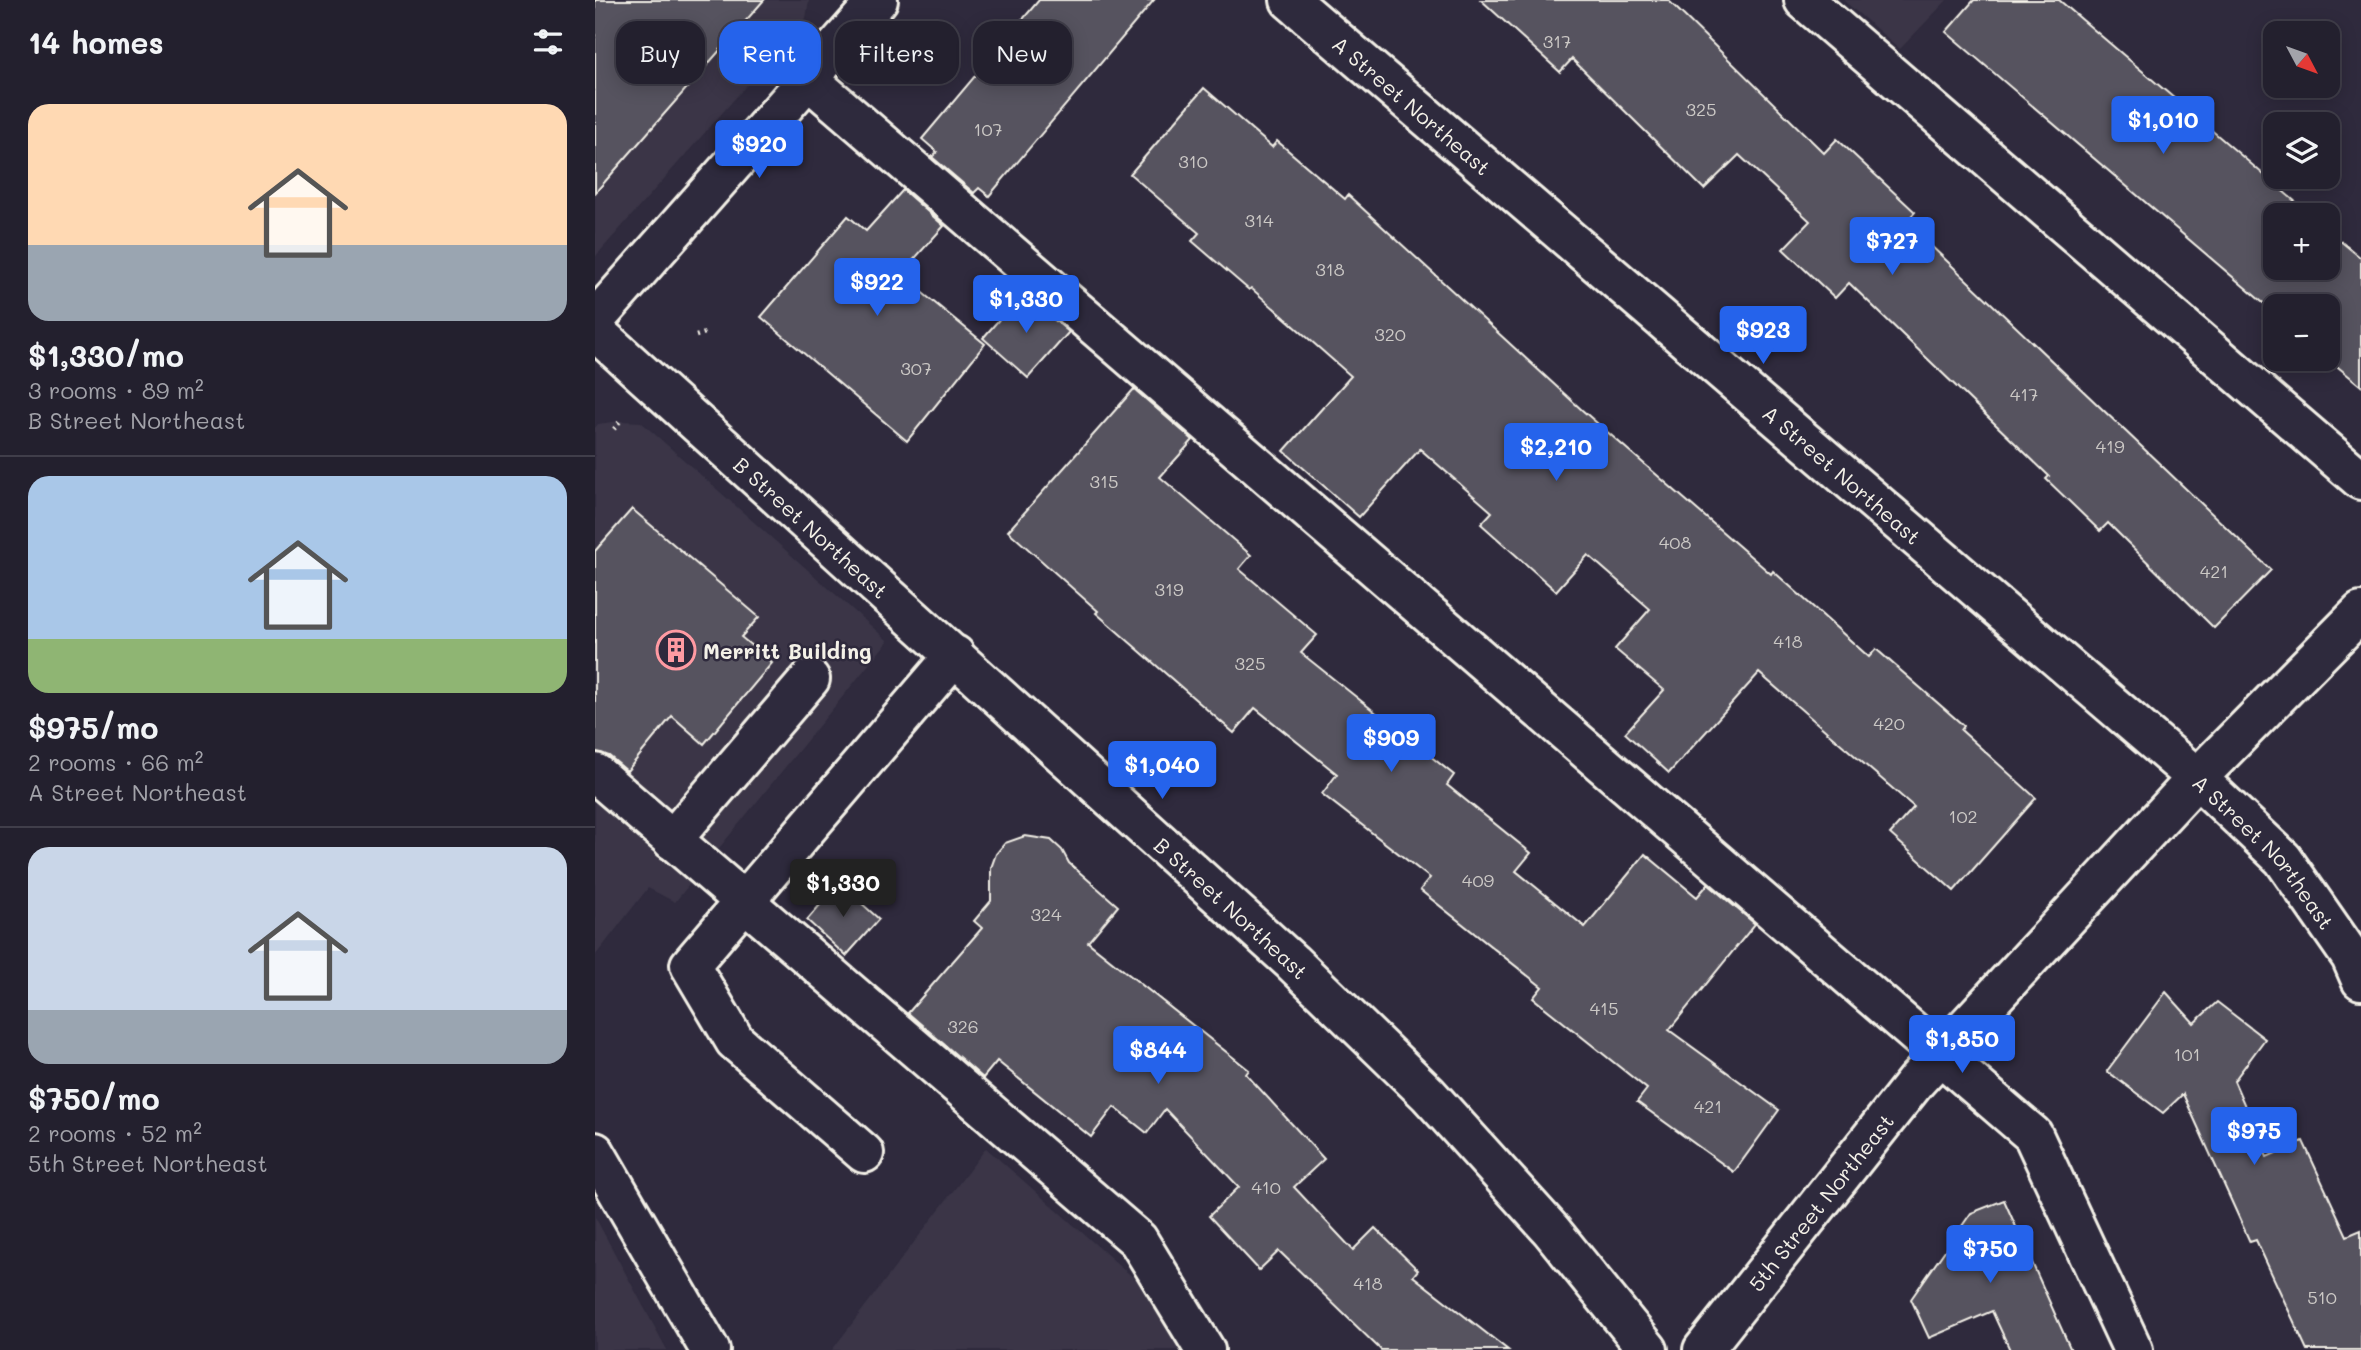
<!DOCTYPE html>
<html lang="en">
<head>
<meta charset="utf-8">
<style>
	:root { --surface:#23202e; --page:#2f2d3a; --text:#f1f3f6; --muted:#a3a3aa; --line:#403e4a; --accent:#2563eb }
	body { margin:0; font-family:Mali,sans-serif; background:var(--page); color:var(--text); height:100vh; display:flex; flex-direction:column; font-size:26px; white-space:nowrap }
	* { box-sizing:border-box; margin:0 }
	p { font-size:23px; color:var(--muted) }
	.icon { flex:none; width:38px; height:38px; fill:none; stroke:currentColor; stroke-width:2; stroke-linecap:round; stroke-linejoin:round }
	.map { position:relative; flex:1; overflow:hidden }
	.side { display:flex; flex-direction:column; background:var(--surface); width:595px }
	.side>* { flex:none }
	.banner { position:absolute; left:21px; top:21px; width:665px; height:63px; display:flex; gap:14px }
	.needle { width:46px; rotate:131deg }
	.controls { position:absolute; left:1668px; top:21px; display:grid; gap:14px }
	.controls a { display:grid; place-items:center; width:77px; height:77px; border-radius:14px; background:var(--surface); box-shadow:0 4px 18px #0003,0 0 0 2px var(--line); font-size:35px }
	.price { position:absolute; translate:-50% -60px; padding:0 16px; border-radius:7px; background:var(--accent); color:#fff; font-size:23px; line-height:46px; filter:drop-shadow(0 2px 4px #0008) }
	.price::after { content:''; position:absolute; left:50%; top:42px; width:21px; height:16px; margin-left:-10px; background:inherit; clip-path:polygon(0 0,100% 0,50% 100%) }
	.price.current { background:#222; color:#fff }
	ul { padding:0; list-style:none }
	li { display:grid; align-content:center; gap:14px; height:371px; padding:0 28px }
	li+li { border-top:2px solid var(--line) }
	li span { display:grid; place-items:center; height:217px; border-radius:21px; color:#555 }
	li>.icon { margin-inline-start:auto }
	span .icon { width:126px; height:126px; fill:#fffc; stroke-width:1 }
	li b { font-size:30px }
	h2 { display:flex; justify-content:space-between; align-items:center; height:84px; padding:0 28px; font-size:30px }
	.chip { padding:0 24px; border-radius:21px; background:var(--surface); box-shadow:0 4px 18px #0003,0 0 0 2px var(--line); font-size:24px; line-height:63px }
	.chip.current { background:var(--accent); color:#fff }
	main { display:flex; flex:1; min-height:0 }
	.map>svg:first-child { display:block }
	.built { fill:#3b3647 }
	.building { fill:#56525f; stroke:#f4f1e8; stroke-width:2 }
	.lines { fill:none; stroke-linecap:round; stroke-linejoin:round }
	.minor-casing { stroke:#f4f1e8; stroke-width:44 }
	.major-casing { stroke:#f4f1e8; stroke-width:44 }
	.path { stroke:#f4f1e8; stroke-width:4.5; stroke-dasharray:2 5; stroke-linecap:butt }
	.minor { stroke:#2f2a3d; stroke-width:38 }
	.major { stroke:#2f2a3d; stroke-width:38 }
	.labels { text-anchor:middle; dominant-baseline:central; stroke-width:5; stroke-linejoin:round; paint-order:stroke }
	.number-label { font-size:18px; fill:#ccc9c6 }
	.street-label { font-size:21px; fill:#f4f1e8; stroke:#2f2a3d }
	.poi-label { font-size:21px; font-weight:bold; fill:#f4f1e8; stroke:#2f2a3d; text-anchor:start }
</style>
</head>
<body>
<main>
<section class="side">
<h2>14 homes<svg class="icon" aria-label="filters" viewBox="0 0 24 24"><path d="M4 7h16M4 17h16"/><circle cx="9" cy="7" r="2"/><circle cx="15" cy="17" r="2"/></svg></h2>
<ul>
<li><span style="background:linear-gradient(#ffd9b3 65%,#9aa5b1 0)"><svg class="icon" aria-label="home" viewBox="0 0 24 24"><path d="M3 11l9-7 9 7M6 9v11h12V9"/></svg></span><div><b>$1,330/mo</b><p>3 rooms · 89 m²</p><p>B Street Northeast</p></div></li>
<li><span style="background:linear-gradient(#a9c7e8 75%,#8fb573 0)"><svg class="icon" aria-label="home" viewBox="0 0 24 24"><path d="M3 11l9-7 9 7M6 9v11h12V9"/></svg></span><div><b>$975/mo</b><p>2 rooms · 66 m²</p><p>A Street Northeast</p></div></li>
<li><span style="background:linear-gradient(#c9d6e8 75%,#9aa5b1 0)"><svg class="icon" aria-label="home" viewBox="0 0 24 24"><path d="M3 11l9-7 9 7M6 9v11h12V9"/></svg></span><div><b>$750/mo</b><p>2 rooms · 52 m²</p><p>5th Street Northeast</p></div></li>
</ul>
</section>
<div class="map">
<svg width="1766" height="1350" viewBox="0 0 1766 1350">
	<rect width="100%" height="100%" fill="#2f2a3d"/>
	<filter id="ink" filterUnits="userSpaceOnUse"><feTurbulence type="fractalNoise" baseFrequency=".0143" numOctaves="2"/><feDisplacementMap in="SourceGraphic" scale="14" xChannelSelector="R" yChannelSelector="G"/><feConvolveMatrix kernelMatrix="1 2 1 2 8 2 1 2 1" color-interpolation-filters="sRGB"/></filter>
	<g filter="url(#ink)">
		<!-- built -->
		<g class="built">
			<polygon points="0,0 214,0 211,18 0,257"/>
			<polygon points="1248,0 1352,0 1305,49"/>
			<polygon points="25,421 46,422 293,641 80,902 53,888 0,956 0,428 3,424"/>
			<polygon points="391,1148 558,1295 601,1350 237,1350"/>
			<polygon points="0,1217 72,1350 0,1350"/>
		</g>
		<!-- building -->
		<g class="building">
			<polygon points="0,0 169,0 0,193"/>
			<polygon points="444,0 559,0 394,196 384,188 379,193 337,157 342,152 327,139"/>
			<polygon points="886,0 1073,0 1229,153 1242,139 1320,212 1311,222 1676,570 1619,628 1513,523 1505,531 1451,479 1454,476 1254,283 1240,298 1188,249 1215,221 1144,155 1109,189 977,59 965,72"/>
			<polygon points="1379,0 1464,0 1716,215 1680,215 1680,268 1732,268 1732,230 1766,258 1766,386 1732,358 1732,306 1680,306 1680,313 1351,32"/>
			<polygon points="609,88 677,147 682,141 750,199 753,195 987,410 1176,574 1178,571 1274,657 1281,649 1369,726 1366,730 1441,798 1359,891 1295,834 1319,807 1164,673 1074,773 1030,733 1069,690 1020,649 1055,609 993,555 961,591 886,524 897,512 825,449 764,517 689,451 756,376 656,288 654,290 597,241 604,233 535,174"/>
			<polygon points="308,190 349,226 312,267 315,269 308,277 390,344 312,441 166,317 253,216 271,231"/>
			<polygon points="427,293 474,332 433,378 388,338"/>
			<polygon points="539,389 598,440 565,477 656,555 644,569 722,635 706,653 859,775 852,785 936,853 921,871 990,927 1050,854 1102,897 1113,884 1160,924 1074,1030 1184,1110 1139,1172 1042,1102 1052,1089 938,998 947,987 825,890 835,878 727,794 742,774 660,708 639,733 501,613 503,611 413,531"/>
			<polygon points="37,509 164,617 146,637 177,663 109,744 77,716 32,771 14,756 0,752 0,551"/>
			<polygon points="430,836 456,840 467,850 474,863 523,906 493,942 654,1070 651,1074 729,1159 699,1187 758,1250 780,1228 823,1270 818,1276 913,1350 786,1350 684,1251 664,1270 614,1216 644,1187 570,1109 552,1133 519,1107 496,1137 402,1061 388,1078 313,1013 387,928 379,921 396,901 396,868 401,854 410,843"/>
			<polygon points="244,883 284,919 251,956 212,920"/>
			<polygon points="1571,992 1599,1023 1622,1002 1670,1039 1639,1081 1672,1157 1708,1141 1752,1236 1766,1230 1766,1350 1712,1350 1661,1240 1655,1242 1588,1094 1568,1113 1512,1071"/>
			<polygon points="1409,1200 1476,1350 1415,1350 1397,1311 1334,1338 1316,1299 1376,1213"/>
		</g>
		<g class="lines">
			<defs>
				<g id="minor">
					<path id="s1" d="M695,0L1602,778L1688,859L1756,957L1766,980"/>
					<polyline points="1209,0 1766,480"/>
					<polyline points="213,79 1438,1135 1538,1350"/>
					<polyline points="0,320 283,0"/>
					<path id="s2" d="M0,331L697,962L833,1094L956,1230L1053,1350"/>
					<polyline points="0,773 543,1240 610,1350"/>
					<polyline points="77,840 215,679"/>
					<polyline points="269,1153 140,1041 95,965 360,655"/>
					<path id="s3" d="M1108,1350L1321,1081L1602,778L1766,612"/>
				</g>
				<polyline id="major" points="0,1152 115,1350"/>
			</defs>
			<!-- minor casing -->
			<use href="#minor" class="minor-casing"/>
			<!-- major casing -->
			<use href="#major" class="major-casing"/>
			<!-- path -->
			<g class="path">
				<polyline points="101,336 113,332"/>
				<polyline points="19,429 26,420"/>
			</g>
			<!-- minor -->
			<use href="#minor" class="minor"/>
			<!-- major -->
			<use href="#major" class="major"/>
		</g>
	</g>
	<!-- icons -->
	<defs>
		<symbol id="building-ring" viewBox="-11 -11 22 22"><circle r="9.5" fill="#2f2a3d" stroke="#ff9aa2" stroke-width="1.5"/><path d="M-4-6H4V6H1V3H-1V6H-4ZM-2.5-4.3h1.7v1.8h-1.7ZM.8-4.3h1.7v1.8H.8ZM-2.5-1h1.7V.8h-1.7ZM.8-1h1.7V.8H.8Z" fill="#ff9aa2"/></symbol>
	</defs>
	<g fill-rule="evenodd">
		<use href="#building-ring" x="59" y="628" width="44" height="44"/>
	</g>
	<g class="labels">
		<!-- number labels -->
		<g class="number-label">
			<text x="962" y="41">317</text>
			<text x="1106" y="109">325</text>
			<text x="393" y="129">107</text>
			<text x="598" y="161">310</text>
			<text x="664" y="220">314</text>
			<text x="735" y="269">318</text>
			<text x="795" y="334">320</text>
			<text x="321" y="368">307</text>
			<text x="1429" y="394">417</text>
			<text x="1515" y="446">419</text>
			<text x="509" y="481">315</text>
			<text x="1080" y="542">408</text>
			<text x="1619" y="571">421</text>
			<text x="574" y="589">319</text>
			<text x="1193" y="641">418</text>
			<text x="655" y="663">325</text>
			<text x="1294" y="723">420</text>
			<text x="1368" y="816">102</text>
			<text x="883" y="880">409</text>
			<text x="451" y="914">324</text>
			<text x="1009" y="1008">415</text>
			<text x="368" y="1026">326</text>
			<text x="1592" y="1054">101</text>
			<text x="1113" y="1106">421</text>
			<text x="671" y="1187">410</text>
			<text x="773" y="1283">418</text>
			<text x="1727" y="1297">510</text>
		</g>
		<!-- street labels -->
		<g class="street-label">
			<text stroke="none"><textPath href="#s1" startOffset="161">A Street Northeast</textPath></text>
			<text stroke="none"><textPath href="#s1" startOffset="728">A Street Northeast</textPath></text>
			<text stroke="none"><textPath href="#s2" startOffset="292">B Street Northeast</textPath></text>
			<text stroke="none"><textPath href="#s1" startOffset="1295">A Street Northeast</textPath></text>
			<text stroke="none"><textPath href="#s2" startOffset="859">B Street Northeast</textPath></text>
			<text stroke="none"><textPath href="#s3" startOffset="189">5th Street Northeast</textPath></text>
		</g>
		<!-- poi labels -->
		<g class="poi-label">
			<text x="108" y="650">Merritt Building</text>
		</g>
	</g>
</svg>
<div class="controls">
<a><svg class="needle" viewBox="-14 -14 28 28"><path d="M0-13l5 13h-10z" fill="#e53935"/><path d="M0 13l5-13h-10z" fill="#a3a3aa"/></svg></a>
<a><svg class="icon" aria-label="layers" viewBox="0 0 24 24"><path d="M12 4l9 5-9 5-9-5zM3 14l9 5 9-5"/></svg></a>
<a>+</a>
<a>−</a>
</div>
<b class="price" style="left:1568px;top:156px">$1,010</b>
<b class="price" style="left:164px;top:180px">$920</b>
<b class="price" style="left:1297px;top:277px">$727</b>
<b class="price" style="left:282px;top:318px">$922</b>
<b class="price" style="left:431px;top:335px">$1,330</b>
<b class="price" style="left:1168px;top:366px">$923</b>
<b class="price" style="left:961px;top:483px">$2,210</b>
<b class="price" style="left:796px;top:774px">$909</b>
<b class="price" style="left:567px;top:801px">$1,040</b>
<b class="price current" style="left:248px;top:919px">$1,330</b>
<b class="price" style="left:1367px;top:1075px">$1,850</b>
<b class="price" style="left:563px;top:1086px">$844</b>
<b class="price" style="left:1659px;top:1167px">$975</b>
<b class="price" style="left:1395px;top:1285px">$750</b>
<div class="banner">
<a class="chip">Buy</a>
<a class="chip current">Rent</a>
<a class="chip">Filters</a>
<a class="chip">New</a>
</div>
</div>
</main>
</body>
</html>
